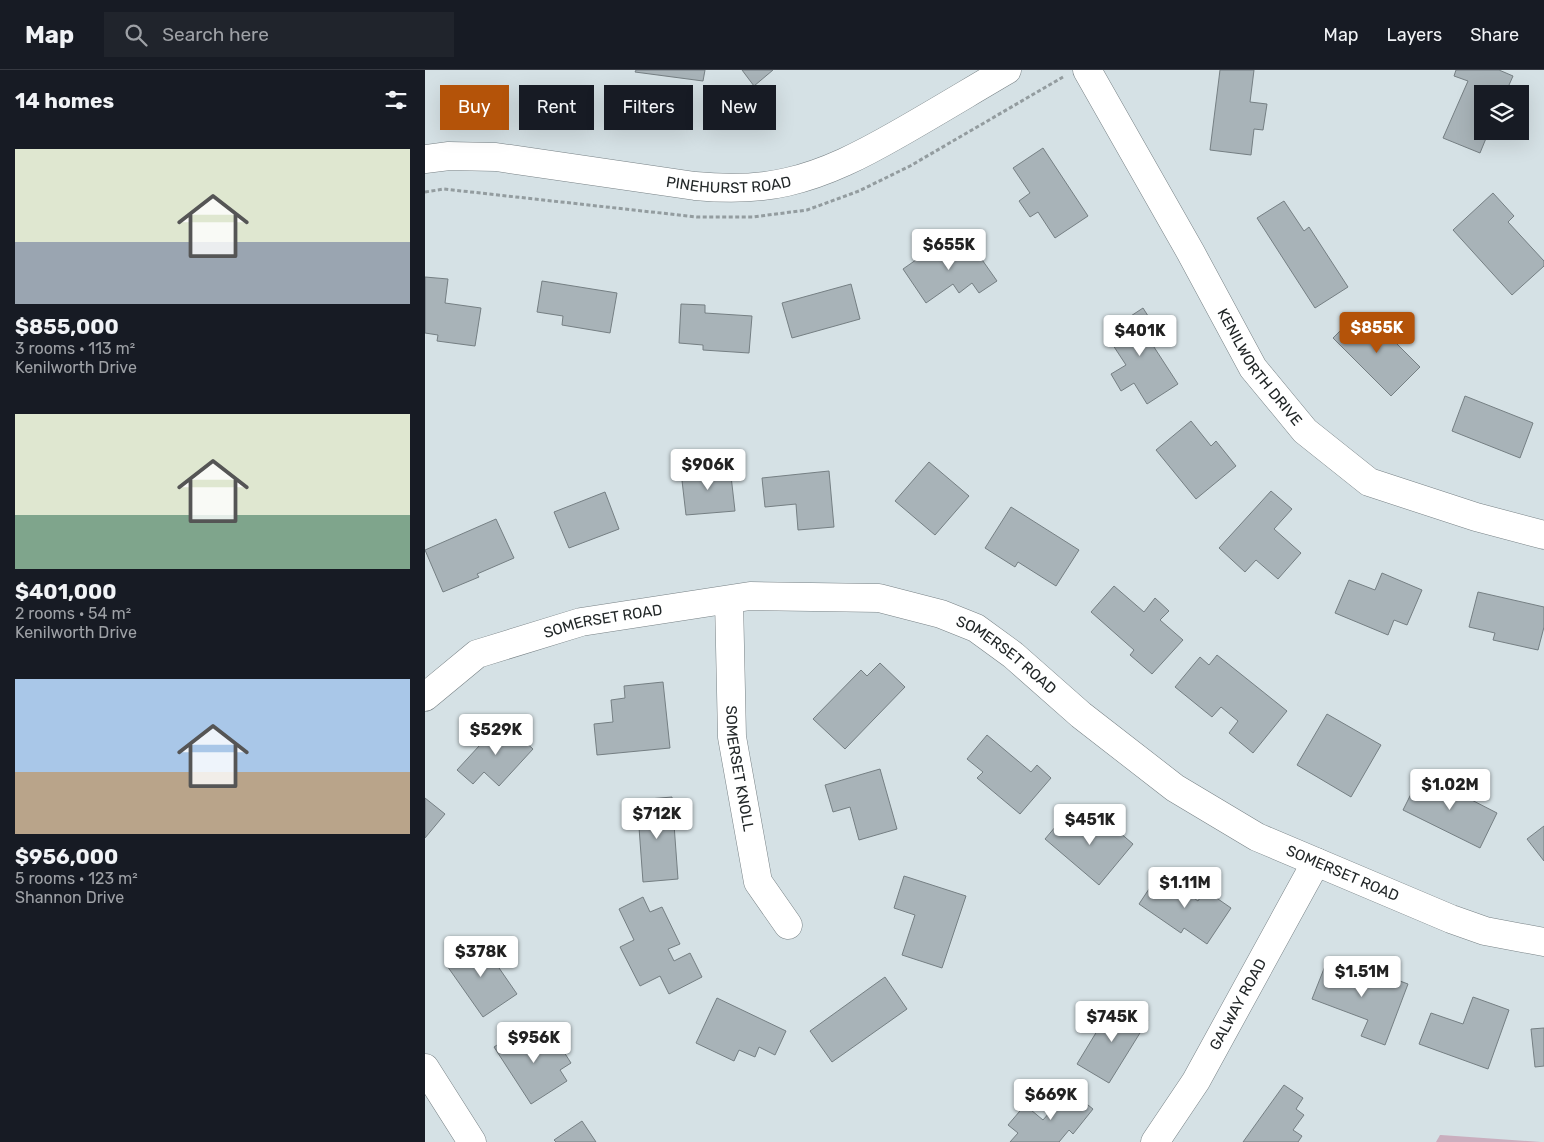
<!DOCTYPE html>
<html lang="en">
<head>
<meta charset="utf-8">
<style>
	:root { --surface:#171b24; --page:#20242c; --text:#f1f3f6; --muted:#9ea1a6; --line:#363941; --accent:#b45309 }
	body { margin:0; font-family:Rubik,sans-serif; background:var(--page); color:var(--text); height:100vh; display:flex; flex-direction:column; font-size:19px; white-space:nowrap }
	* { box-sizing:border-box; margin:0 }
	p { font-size:16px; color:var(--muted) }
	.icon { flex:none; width:28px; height:28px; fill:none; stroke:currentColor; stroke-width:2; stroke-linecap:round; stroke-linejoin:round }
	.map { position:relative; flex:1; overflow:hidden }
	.details { display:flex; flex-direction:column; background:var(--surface); width:425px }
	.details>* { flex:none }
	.guide { position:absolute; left:15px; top:15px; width:475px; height:45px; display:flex; gap:10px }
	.controls { position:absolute; left:1049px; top:15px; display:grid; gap:10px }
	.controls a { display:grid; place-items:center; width:55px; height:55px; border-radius:0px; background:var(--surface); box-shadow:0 5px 20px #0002; font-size:25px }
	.price { position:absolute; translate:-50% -42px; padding:0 11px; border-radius:5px; background:#fff; color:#222; font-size:16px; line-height:32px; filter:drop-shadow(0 1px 2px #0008) }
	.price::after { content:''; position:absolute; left:50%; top:30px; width:15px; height:11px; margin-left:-8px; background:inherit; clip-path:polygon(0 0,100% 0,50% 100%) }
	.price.active { background:var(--accent); color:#fff }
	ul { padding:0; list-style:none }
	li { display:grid; align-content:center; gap:10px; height:265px; padding:0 15px }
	li span { display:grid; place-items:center; height:155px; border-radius:0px; color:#555 }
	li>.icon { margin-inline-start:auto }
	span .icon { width:90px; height:90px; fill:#fffc; stroke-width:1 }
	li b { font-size:21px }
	h2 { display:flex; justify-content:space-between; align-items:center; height:60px; padding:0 15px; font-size:21px }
	.chip { padding:0 18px; border-radius:0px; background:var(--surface); box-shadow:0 5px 20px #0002; font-size:18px; line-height:45px }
	.chip.active { background:var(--accent); color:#fff }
	header { display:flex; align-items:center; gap:30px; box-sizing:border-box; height:70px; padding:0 25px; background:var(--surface); border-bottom:1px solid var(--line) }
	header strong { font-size:24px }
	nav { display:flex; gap:28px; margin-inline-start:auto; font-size:18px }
	.search { width:350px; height:45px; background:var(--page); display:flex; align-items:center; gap:12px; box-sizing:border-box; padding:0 18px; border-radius:0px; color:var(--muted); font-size:19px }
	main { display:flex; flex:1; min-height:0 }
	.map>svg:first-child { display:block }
	.green { fill:#caaebe }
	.building { fill:#a8b3b8; stroke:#757f83 }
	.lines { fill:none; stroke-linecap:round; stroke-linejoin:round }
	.minor-casing { stroke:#778185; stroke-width:29 }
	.path { stroke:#939c9f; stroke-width:3; stroke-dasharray:4 2.5; stroke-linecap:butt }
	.minor { stroke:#fff; stroke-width:28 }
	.labels { text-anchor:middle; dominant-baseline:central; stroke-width:5; stroke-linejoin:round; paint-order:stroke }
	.street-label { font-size:15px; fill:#222728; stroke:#d5e1e5 }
</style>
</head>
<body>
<header>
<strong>Map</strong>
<div class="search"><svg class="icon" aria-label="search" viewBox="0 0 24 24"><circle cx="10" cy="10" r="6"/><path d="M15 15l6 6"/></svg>Search here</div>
<nav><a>Map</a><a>Layers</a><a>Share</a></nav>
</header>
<main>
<section class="details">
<h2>14 homes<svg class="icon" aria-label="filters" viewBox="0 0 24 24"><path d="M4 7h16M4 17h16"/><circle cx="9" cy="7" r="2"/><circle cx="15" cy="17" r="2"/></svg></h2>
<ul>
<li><span style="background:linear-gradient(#dfe7d0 60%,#9aa5b1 0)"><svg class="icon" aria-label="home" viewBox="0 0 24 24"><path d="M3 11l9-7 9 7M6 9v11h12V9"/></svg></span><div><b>$855,000</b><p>3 rooms · 113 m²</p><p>Kenilworth Drive</p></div></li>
<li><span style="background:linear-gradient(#dfe7d0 65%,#7fa58c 0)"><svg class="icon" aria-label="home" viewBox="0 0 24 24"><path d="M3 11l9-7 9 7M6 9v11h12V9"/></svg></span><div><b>$401,000</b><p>2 rooms · 54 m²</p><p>Kenilworth Drive</p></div></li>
<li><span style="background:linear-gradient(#a9c7e8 60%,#b9a48a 0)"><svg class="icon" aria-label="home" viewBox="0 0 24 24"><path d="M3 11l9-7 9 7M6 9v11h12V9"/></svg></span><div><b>$956,000</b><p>5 rooms · 123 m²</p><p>Shannon Drive</p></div></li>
</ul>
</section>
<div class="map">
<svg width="1119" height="1072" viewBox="0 0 1119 1072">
	<rect width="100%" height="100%" fill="#d5e1e5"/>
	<!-- green -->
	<polygon class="green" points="1015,1065 1016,1065 1116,1072 1011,1072"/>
	<!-- building -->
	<g class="building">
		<polygon points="211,0 280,0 278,11 210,2"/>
		<polygon points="317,0 348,0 329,16"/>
		<polygon points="795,0 829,0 825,32 842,34 838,60 829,59 826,85 785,80"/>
		<polygon points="1031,0 1074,0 1088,6 1080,24 1058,24 1058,61 1064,61 1055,83 1018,68 1043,11 1029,6"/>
		<polygon points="618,78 663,146 630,168 613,142 605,147 594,131 605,123 588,98"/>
		<polygon points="1068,123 1089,146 1083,152 1119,191 1119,196 1087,225 1028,160"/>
		<polygon points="859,131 879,161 884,157 923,217 890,238 832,148"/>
		<polygon points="541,167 572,211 554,223 547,213 534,223 528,214 501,233 478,199 508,178 513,186"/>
		<polygon points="0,207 23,209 20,233 56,238 50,276 12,271 13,265 0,263"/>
		<polygon points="117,211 192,223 185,263 137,255 138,246 112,242"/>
		<polygon points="426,214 435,249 367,268 357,233"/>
		<polygon points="256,234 280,235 280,243 327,246 324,283 278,280 278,275 254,273"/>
		<polygon points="718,238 737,268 727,274 753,314 722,334 709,313 696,321 686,304 701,295 680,263"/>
		<polygon points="931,245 946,260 952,254 995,297 966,326 908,268"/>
		<polygon points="1040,326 1108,353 1095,388 1027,361"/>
		<polygon points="766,351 786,376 791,371 811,396 771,429 731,380"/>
		<polygon points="504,392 544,426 510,465 470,431"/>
		<polygon points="305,397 310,441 261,445 256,402"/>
		<polygon points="404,401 409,457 373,460 371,434 340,437 337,408"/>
		<polygon points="846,421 867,439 849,459 876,483 853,509 831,490 820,502 794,478"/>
		<polygon points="180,422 194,459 144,478 129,442"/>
		<polygon points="586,437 654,480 631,516 593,492 590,497 560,478"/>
		<polygon points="71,449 89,488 52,504 54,507 18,522 0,480"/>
		<polygon points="957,503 997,520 982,555 969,550 963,565 910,543 924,510 950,520"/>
		<polygon points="689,516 719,542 730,528 744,541 735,550 758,570 727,604 705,585 709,580 666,542"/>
		<polygon points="1053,522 1119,537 1119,557 1113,580 1068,570 1070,563 1044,557"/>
		<polygon points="792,585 862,641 828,683 804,663 813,651 796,637 787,647 750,617 775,587 784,595"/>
		<polygon points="455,593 480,617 420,679 388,649 436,600 442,606"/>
		<polygon points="238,612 245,678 172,685 169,654 188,652 186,630 200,628 199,616"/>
		<polygon points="902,644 956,675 926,727 872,695"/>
		<polygon points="77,651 108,679 74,716 59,702 48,714 32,700"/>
		<polygon points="562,665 606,702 612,695 626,708 595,744 552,708 558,702 542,689"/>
		<polygon points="455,699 472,759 434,770 425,737 408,742 400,715"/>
		<polygon points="996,704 1072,743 1055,778 978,740"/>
		<polygon points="247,727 253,809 218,812 212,730"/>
		<polygon points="0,728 20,744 0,768"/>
		<polygon points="642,743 667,763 679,749 708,774 674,815 620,769"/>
		<polygon points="1119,756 1119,791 1102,769"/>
		<polygon points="734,804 773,831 780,820 806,838 782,874 759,858 756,863 714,834"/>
		<polygon points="479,806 541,826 517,898 477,885 490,845 469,838"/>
		<polygon points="218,827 225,842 237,837 255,874 243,879 249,891 265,883 277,907 244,924 235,906 215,916 195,877 209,870 194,839"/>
		<polygon points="54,869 92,924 58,947 20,893"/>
		<polygon points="902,891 953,911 956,904 983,914 960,975 936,966 943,950 887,929"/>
		<polygon points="460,907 482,939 407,992 385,961"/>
		<polygon points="1048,927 1084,940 1063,999 994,974 1006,943 1038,954"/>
		<polygon points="292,928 361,961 350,985 334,977 330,987 314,980 309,991 271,973"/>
		<polygon points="698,935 723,950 684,1013 652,994 683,943 690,948"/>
		<polygon points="101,956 115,978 130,968 146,993 135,1000 142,1011 106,1034 69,977"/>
		<polygon points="1119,958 1119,996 1110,997 1106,959"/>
		<polygon points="859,1015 878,1028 871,1039 879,1045 868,1060 877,1066 873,1072 818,1072"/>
		<polygon points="644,1020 668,1039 648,1064 644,1060 634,1072 585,1072 593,1063 583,1055 600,1035 618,1050"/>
		<polygon points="157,1051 171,1072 131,1072 129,1070"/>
	</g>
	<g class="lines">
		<defs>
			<g id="minor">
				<path id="s1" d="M662,0L766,183L828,298L880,361L944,412L1051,447L1119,465"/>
				<path id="s2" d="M0,89L24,86L71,87L270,116C301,119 332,119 362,112C402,103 438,84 473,64C510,43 546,21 582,0"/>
				<path id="s3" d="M304,530L307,667L333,812L363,855"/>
				<path id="s4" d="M0,627L52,584L156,552L325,526L454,528L516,544L551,558L588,585L656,645L750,718L832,767L1026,849L1060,861L1119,872"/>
				<polyline points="0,998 47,1072"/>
				<path id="s5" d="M730,1072L771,1011L891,792"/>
			</g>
		</defs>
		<!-- minor casing -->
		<use href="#minor" class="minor-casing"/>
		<!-- path -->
		<polyline class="path" points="0,122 19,119 272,147 328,147 382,140 434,121 485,96 638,7"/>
		<!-- minor -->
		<use href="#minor" class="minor"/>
	</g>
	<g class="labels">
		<!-- street labels -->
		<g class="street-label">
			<text stroke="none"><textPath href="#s2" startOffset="306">PINEHURST ROAD</textPath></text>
			<text stroke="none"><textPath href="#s1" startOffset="344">KENILWORTH DRIVE</textPath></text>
			<text stroke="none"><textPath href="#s4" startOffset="198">SOMERSET ROAD</textPath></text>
			<text stroke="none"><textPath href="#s4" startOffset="618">SOMERSET ROAD</textPath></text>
			<text stroke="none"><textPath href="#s3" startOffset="169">SOMERSET KNOLL</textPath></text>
			<text stroke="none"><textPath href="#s4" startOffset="1022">SOMERSET ROAD</textPath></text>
			<text stroke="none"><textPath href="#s5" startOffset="161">GALWAY ROAD</textPath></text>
		</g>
	</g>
</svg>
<div class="controls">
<a><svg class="icon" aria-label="layers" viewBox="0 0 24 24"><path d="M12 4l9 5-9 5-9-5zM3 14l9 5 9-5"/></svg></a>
</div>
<b class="price" style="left:524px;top:201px">$655K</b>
<b class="price active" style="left:952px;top:284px">$855K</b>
<b class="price" style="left:715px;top:287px">$401K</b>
<b class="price" style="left:283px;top:421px">$906K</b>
<b class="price" style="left:71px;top:686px">$529K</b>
<b class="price" style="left:1025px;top:741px">$1.02M</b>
<b class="price" style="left:232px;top:770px">$712K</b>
<b class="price" style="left:665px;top:776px">$451K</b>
<b class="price" style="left:760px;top:839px">$1.11M</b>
<b class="price" style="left:56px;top:908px">$378K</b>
<b class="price" style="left:937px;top:928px">$1.51M</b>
<b class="price" style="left:687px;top:973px">$745K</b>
<b class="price" style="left:109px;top:994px">$956K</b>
<b class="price" style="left:626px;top:1051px">$669K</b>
<div class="guide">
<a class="chip active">Buy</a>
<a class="chip">Rent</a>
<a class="chip">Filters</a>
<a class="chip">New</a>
</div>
</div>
</main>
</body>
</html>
